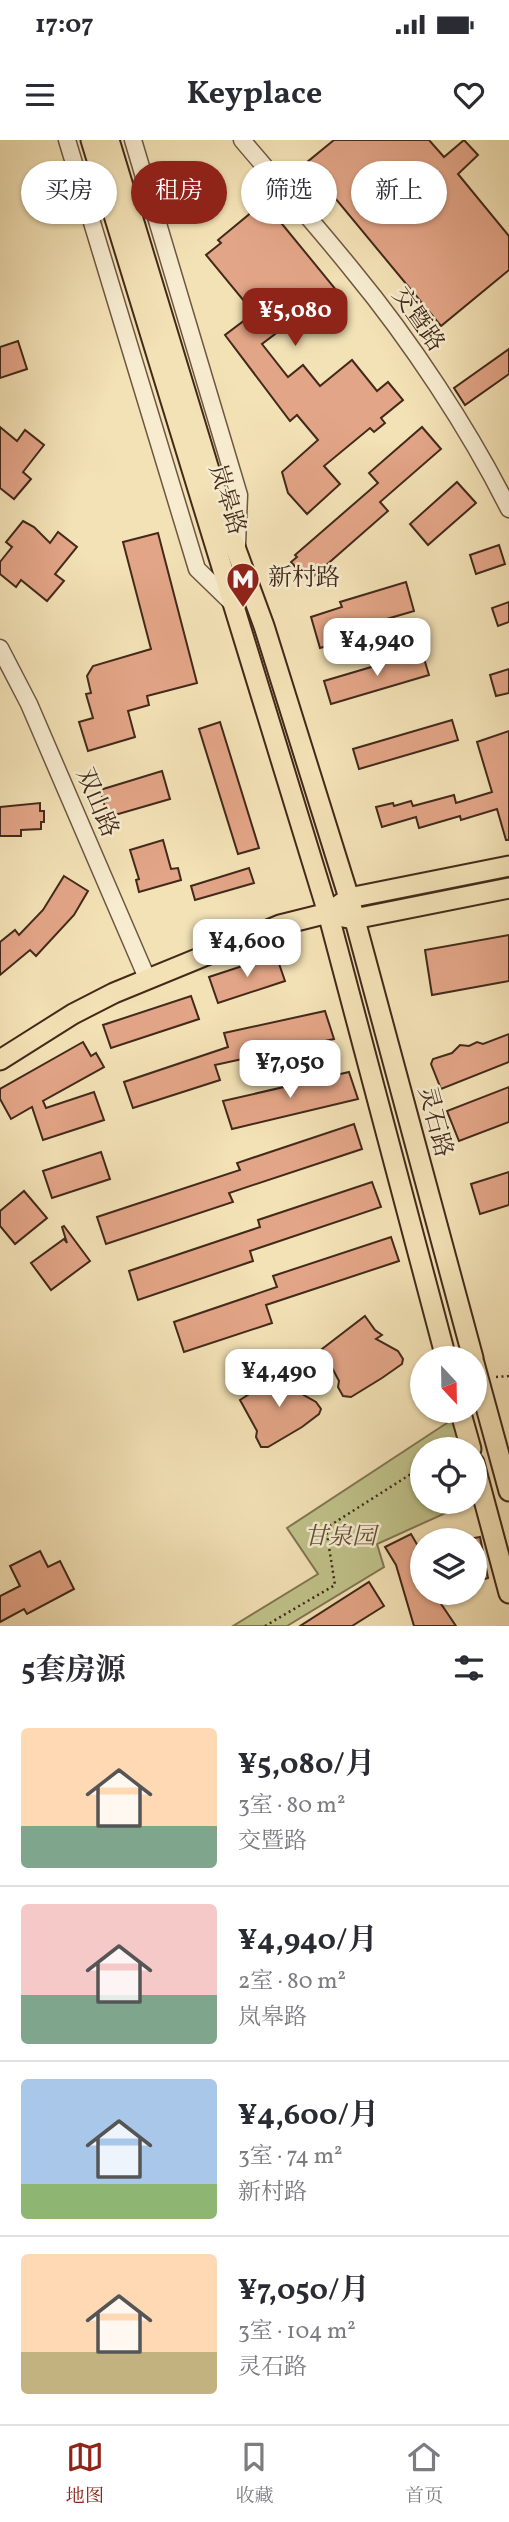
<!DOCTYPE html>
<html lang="zh">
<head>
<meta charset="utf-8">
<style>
	:root { --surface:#fff; --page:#f7f7f7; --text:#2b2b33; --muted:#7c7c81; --line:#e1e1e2; --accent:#8f2418 }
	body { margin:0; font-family:Vollkorn,"Noto Serif SC",serif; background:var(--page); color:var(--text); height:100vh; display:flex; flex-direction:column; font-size:26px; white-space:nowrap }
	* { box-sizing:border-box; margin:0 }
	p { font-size:23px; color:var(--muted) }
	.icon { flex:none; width:38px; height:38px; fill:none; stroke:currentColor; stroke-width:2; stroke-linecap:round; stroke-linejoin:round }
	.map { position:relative; height:1486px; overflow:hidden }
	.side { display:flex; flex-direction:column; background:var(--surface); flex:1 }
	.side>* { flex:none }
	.top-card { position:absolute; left:21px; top:21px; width:467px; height:63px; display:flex; gap:14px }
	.needle { width:46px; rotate:158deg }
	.fabs { position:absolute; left:410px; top:1206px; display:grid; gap:14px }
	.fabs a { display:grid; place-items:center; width:77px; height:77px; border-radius:50%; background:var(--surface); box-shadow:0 2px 5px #0004; font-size:35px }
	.price { position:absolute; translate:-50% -60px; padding:0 16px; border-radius:14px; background:#fff; color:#222; font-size:23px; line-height:46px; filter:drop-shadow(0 2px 4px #0008) }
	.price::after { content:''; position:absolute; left:50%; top:42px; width:21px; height:16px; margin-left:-10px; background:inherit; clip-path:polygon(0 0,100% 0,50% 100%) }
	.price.active { background:var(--accent); color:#fff }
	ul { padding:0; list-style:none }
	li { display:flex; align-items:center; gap:21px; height:175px; padding:0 21px }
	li+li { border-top:2px solid var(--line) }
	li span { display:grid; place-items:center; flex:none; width:196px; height:140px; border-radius:7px; color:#555 }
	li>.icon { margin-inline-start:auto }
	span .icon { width:84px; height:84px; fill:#fffc; stroke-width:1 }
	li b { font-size:30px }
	h2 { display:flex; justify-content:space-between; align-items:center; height:84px; padding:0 21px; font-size:30px }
	.pill { padding:0 24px; border-radius:32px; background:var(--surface); box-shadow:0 2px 5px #0004; font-size:24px; line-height:63px }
	.pill.active { background:var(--accent); color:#fff }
	.status { display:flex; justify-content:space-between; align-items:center; height:49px; padding:0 35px; background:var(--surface); direction:ltr }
	.status svg { height:19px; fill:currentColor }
	header { display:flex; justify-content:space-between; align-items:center; height:91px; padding:0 21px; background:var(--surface); font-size:32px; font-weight:700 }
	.tab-bar { display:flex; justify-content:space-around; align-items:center; height:98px; border-top:2px solid var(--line); background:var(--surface); font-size:19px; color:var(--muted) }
	.tab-bar a { display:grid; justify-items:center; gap:4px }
	.tab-bar .active { color:var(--accent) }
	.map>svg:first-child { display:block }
	.green { fill:#c0c28a; stroke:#817652; stroke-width:2 }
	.building { fill:#e3a587; stroke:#42291a; stroke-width:2 }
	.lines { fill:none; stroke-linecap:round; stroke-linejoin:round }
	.minor-casing { stroke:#6e5741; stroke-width:19 }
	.major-casing { stroke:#42291a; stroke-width:23 }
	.path { stroke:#42291a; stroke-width:2.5; stroke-dasharray:2 3.5; stroke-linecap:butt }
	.minor { stroke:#f7ecd0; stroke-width:16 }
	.major { stroke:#f3e2b6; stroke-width:19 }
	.labels { text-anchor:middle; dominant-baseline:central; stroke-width:5; stroke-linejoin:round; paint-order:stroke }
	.street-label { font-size:24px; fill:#42291a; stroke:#f7ecd0 }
	.poi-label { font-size:24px; fill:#42291a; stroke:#f7ecd0; text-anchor:start }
	.park-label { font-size:24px; font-style:italic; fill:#624f36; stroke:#f7ecd0 }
</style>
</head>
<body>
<div class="status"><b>17:07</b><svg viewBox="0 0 49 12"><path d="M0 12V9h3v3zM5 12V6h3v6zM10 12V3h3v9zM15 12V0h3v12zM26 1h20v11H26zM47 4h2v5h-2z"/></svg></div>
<header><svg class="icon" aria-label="menu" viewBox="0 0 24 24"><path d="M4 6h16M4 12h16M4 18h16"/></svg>Keyplace<svg class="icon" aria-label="heart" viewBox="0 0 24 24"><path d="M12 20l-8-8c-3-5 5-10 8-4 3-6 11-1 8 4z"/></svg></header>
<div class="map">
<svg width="509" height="1486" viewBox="0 0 509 1486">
	<rect width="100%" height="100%" fill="#f3e2b6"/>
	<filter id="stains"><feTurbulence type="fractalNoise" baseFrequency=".00286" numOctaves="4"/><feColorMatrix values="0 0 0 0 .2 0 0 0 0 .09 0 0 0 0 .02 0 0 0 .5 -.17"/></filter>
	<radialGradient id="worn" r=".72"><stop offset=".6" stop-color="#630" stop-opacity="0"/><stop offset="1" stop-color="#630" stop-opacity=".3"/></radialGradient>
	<!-- green -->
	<polygon class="green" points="453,1279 461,1309 422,1309 422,1362 470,1362 377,1404 384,1427 287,1486 233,1486 318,1434 287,1388"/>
	<!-- building -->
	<g class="building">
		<polygon points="334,0 429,0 444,17 464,0 478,15 458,34 509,96 509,130 441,186 306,23"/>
		<polygon points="264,62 337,151 291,189 287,185 262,204 288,237 303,225 320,246 352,220 377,251 388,242 403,260 381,278 385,283 374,292 370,288 324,326 340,344 307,374 288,353 282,332 318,300 297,275 290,281 225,195 254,173 206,115 221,103 218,100"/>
		<polygon points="18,201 27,229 0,238 0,207"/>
		<polygon points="509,209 509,234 465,265 454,248"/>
		<polygon points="0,287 17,301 25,290 44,305 23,332 31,339 14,359 0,348"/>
		<polygon points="422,287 441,309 380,362 388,371 308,441 291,422 297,417 295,415 378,343 369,333"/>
		<polygon points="457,342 476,363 428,405 410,384"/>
		<polygon points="23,381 34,387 50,403 58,392 77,407 55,434 64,441 47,461 21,440 16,447 0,434 0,422 12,407 6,402"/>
		<polygon points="158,393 197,543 147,556 149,565 128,571 135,597 88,611 79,582 93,578 86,554 91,553 87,536 93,526 151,509 123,402"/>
		<polygon points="499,405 505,424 476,434 470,415"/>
		<polygon points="406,442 414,471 349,490 351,499 320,508 311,477 342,467 340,462"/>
		<polygon points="509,462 509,482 498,486 492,468"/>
		<polygon points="422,512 429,535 331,564 324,541"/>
		<polygon points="509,529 509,553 496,556 490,535"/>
		<polygon points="452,580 458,600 359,629 353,609"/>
		<polygon points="220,582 259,708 238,714 199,589"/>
		<polygon points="509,591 509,700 506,700 497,669 461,680 460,676 419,688 416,677 382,687 376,667 393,663 394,666 411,661 413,666 454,655 456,663 492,652 477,602"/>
		<polygon points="162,631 170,659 108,677 100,650"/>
		<polygon points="40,663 40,671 44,671 44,682 41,682 41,689 21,690 21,696 0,696 0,667"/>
		<polygon points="163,700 171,729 178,728 181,740 139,752 136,740 139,739 130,710"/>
		<polygon points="249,728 254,743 195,760 191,746"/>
		<polygon points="64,736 88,751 74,775 36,816 30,810 0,835 0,802 15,790 19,795 43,770"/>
		<polygon points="509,795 509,841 432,855 425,810"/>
		<polygon points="276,815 285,841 218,863 209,837"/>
		<polygon points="191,856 199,879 111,908 103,885"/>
		<polygon points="325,871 334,899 215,925 220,940 133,968 124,942 228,907 224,893"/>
		<polygon points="509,894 509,922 441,949 431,924 433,919 452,913 460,905 469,906 477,902 483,904"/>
		<polygon points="83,902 91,916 96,913 104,927 43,961 46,968 94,952 104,980 43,1000 32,967 11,979 0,959 0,949"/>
		<polygon points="349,932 358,959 232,989 223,961"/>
		<polygon points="509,947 509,982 459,1001 447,971"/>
		<polygon points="354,984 362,1009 229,1053 233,1062 106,1104 97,1077 240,1030 237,1023"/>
		<polygon points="101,1012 110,1039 52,1058 43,1031"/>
		<polygon points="509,1032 509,1065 480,1074 471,1044"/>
		<polygon points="372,1042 381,1067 250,1111 253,1121 138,1160 129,1131 260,1087 258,1080"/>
		<polygon points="24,1051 47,1078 15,1104 0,1086 0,1071"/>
		<polygon points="64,1086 90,1121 51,1150 31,1123 64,1099 67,1103 62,1087"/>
		<polygon points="391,1097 399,1121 266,1165 272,1183 184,1212 174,1182 277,1147 273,1136"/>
		<polygon points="365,1176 375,1190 382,1195 376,1199 398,1211 403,1219 402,1224 382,1238 351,1257 343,1256 338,1247 339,1241 322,1209"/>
		<polygon points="283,1226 292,1240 300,1245 293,1249 316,1262 321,1269 319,1274 302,1287 268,1307 261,1307 256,1297 257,1291 240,1260 257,1249"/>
		<polygon points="411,1394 422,1413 422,1452 433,1452 456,1486 414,1486 396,1425 385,1407"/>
		<polygon points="480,1397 488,1438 474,1442 474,1398"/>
		<polygon points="40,1411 48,1427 60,1421 74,1449 27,1474 24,1469 0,1482 0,1456 20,1446 10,1426"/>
		<polygon points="369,1442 384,1466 352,1486 300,1486"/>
	</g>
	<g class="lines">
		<defs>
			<g id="minor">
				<polyline points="67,0 197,429 231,462"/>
				<polyline points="133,0 239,355 237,405"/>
				<path d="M242,0C279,44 317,86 353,131C410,200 469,289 509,369"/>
				<polyline points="0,508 29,564 147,838"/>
			</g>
			<g id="major">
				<polyline points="91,0 328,773 446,1218"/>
				<polyline points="109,0 220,366 264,486 349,758 473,1218"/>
				<polyline points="343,777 354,779 509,748"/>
				<polyline points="0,920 73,874 114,853 280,785 328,773 349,758 509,726"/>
				<polyline points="474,1223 509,1351"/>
				<polyline points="460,1270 471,1309"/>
				<polyline points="474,1323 509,1453"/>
			</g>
		</defs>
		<!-- minor casing -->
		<use href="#minor" class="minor-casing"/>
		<!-- major casing -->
		<use href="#major" class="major-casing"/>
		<!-- path -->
		<g class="path">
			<polyline points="496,1237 509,1236"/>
			<polyline points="265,1486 335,1445 326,1388 422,1327"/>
		</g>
		<!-- minor -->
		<use href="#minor" class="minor"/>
		<!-- major -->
		<use href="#major" class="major"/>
	</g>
	<!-- icons -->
	<defs>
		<symbol id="metro-pin" viewBox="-11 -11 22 30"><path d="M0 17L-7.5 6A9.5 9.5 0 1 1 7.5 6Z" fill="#8f2418" stroke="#f7ecd0"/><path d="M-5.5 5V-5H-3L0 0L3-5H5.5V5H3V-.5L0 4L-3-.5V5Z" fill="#fff"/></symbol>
	</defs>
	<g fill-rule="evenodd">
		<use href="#metro-pin" x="224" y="420" width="38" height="52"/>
	</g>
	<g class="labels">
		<!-- street labels -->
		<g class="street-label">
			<text transform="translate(417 180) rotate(55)">交暨路</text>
			<text transform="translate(226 360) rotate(73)">岚皋路</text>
			<text transform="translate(96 663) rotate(67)">双山路</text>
			<text transform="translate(434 982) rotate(75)">灵石路</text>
		</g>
		<!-- poi labels -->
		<g class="poi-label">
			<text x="268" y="439">新村路</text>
		</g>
		<!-- park labels -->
		<g class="park-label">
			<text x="340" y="1398">甘泉园</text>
		</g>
	</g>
	<rect width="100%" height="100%" filter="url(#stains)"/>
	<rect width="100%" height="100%" fill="url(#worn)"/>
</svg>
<div class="fabs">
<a><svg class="needle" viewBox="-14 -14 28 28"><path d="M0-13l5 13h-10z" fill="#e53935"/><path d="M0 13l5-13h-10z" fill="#7c7c81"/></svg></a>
<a><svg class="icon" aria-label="locate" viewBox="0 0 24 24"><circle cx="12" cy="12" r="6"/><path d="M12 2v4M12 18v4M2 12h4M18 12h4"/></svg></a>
<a><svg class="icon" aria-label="layers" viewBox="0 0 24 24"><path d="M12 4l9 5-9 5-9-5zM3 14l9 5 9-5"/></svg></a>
</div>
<b class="price active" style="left:295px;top:208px">¥5,080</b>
<b class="price" style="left:377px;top:538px">¥4,940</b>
<b class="price" style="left:247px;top:839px">¥4,600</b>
<b class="price" style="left:290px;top:960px">¥7,050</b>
<b class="price" style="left:279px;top:1269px">¥4,490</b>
<div class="top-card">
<a class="pill">买房</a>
<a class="pill active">租房</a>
<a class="pill">筛选</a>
<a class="pill">新上</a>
</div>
</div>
<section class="side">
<h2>5套房源<svg class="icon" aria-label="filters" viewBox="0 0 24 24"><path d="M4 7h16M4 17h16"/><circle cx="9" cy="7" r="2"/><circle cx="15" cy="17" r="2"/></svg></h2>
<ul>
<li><span style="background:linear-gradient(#ffd9b3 70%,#7fa58c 0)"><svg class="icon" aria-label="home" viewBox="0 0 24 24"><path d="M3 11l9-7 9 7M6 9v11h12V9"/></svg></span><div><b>¥5,080/月</b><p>3室 · 80 m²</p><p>交暨路</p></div></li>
<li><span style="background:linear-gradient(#f6c9c9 65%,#7fa58c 0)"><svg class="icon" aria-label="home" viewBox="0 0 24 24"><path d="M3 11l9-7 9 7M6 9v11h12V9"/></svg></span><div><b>¥4,940/月</b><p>2室 · 80 m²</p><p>岚皋路</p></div></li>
<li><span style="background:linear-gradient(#a9c7e8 75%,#8fb573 0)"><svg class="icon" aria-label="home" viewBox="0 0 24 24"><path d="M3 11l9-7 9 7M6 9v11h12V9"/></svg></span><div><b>¥4,600/月</b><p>3室 · 74 m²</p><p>新村路</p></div></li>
<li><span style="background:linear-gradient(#ffd9b3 70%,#c2b280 0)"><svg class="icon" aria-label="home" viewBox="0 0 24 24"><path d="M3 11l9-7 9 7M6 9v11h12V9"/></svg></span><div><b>¥7,050/月</b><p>3室 · 104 m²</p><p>灵石路</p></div></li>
</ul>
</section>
<nav class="tab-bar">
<a class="active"><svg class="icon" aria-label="map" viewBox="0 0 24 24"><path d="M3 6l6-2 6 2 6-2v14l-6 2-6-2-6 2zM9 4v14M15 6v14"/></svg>地图</a>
<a><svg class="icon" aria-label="saved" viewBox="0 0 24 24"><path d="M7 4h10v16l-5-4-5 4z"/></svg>收藏</a>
<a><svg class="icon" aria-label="home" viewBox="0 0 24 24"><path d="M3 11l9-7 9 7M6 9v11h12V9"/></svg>首页</a>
</nav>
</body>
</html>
